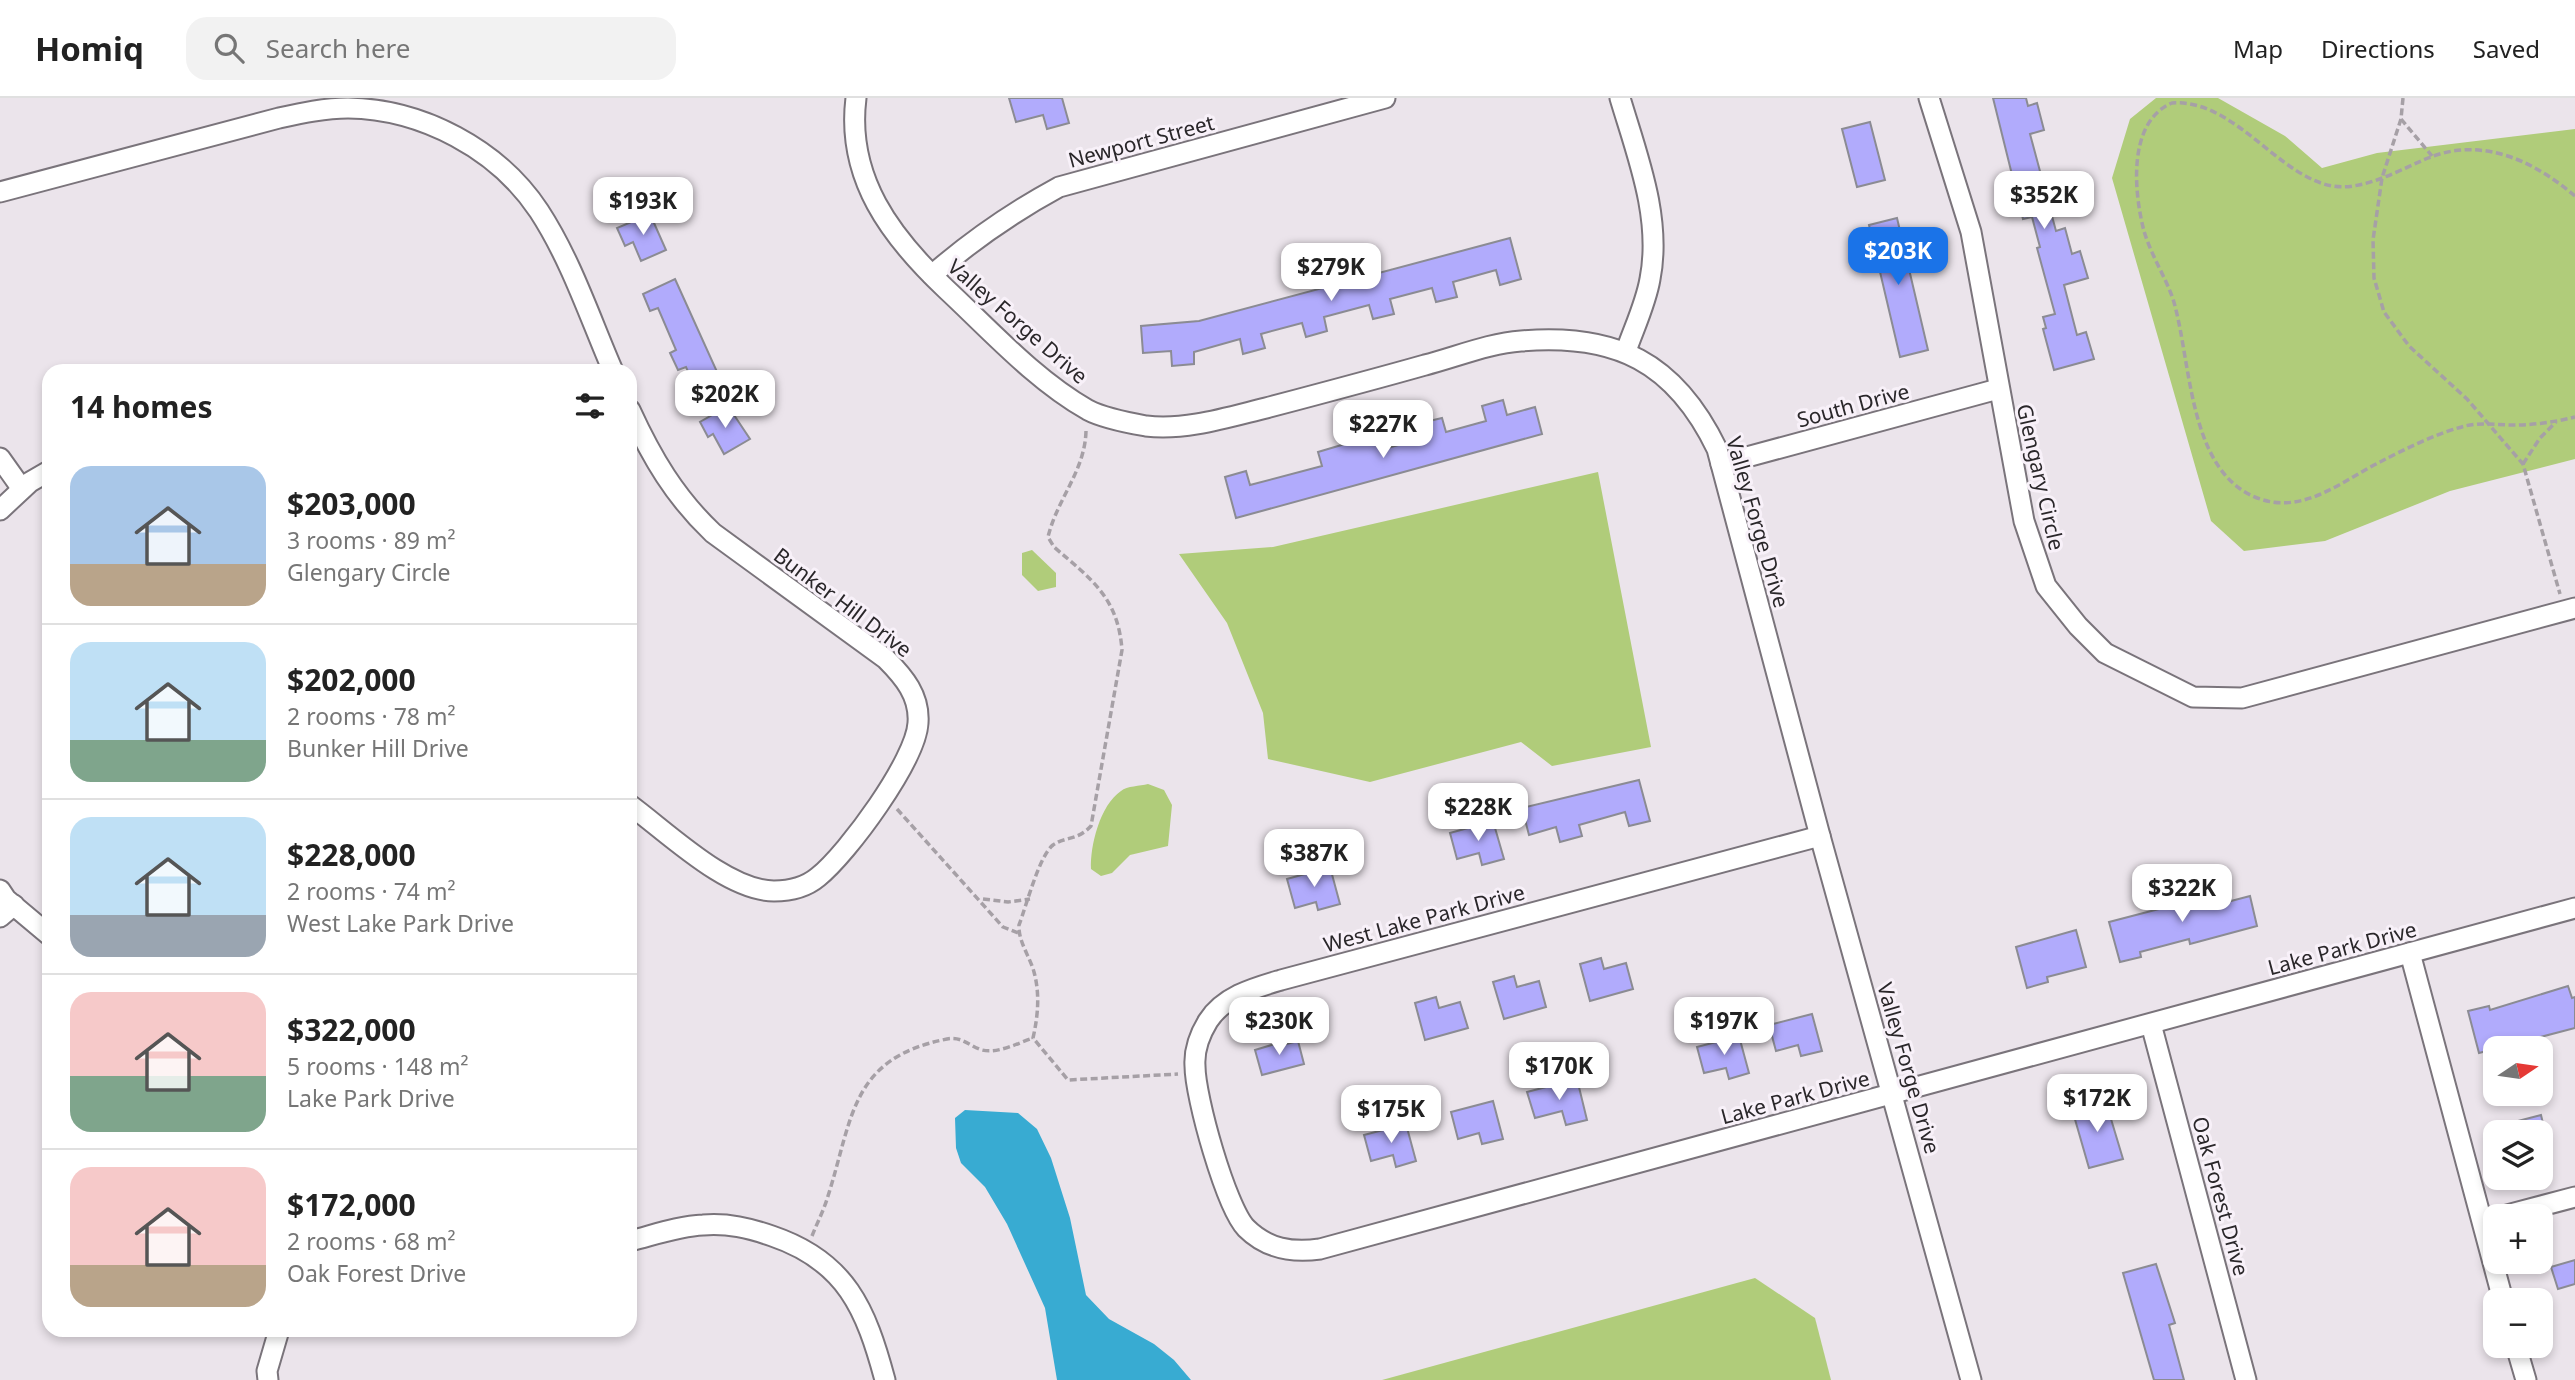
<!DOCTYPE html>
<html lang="en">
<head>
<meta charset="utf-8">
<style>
	:root { --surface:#fff; --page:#f2f2f2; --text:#222; --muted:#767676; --line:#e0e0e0; --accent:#1a73e8 }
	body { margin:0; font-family:"Noto Sans",sans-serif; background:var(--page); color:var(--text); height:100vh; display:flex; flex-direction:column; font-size:26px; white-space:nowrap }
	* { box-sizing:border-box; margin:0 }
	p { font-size:23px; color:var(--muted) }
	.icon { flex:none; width:38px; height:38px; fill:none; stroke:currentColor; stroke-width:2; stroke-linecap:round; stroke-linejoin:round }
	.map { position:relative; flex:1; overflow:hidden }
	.sheet { position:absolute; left:42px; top:266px; width:595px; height:973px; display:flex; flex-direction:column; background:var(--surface); border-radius:21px; box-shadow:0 4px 10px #0003 }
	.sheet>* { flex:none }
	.needle { width:46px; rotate:77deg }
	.controls { position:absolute; left:2483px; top:938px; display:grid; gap:14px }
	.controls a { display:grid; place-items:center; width:70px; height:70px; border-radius:14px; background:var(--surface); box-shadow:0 4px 10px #0003; font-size:35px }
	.price { position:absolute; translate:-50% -60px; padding:0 16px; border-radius:14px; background:#fff; color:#222; font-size:23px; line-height:46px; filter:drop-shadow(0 2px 4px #0008) }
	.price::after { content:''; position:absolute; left:50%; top:42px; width:21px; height:16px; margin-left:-10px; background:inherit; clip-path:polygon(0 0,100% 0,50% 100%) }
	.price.selected { background:var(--accent); color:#fff }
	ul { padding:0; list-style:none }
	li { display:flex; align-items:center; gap:21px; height:175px; padding:0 28px }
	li+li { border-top:2px solid var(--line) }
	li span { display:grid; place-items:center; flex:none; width:196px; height:140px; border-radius:21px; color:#555 }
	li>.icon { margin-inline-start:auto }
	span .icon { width:84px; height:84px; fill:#fffc; stroke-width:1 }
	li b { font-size:30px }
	h2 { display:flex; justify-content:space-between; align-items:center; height:84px; padding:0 28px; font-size:30px }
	header { display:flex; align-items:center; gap:42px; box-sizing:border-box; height:98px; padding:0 35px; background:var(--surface); border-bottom:2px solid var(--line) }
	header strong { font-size:33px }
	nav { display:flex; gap:38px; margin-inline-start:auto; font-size:24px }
	.search { width:490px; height:63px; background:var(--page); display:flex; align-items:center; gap:18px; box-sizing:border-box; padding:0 24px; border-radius:21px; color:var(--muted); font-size:26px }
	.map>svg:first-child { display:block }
	.green { fill:#b0cc7a }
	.water { fill:#38abd2 }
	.building { fill:#b1abfc; stroke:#8b8b93; stroke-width:2 }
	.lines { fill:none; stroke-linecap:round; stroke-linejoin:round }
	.minor-casing { stroke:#7a747b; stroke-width:23 }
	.path { stroke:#a6a0a6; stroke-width:3.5; stroke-dasharray:7 3.5; stroke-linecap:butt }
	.minor { stroke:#fff; stroke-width:19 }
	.labels { text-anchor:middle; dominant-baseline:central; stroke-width:6; stroke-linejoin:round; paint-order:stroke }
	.street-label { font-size:21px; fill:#2a272a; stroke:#f8f1f9 }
</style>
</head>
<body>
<header>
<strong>Homiq</strong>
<div class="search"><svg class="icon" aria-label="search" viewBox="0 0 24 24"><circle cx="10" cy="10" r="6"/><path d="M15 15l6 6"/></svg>Search here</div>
<nav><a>Map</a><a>Directions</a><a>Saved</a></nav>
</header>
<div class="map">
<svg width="2575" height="1282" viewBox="0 0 2575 1282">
	<rect width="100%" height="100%" fill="#ebe4eb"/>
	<!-- green -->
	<g class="green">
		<polygon points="2156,0 2218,0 2285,38 2322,70 2377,55 2575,31 2575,361 2450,393 2325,443 2244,453 2211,423 2112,80 2130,21"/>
		<polygon points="1598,374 1651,649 1552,668 1521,644 1370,684 1268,661 1263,615 1227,525 1179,456 1273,449"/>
		<polygon points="1032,452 1056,475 1056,489 1038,493 1022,477 1022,455"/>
		<path d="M1148,686L1164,692L1172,707L1168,748L1130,757L1112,775L1101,778L1091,771C1090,748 1100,707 1121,693C1127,688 1140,688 1148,686Z"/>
		<polygon points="1755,1180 1815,1220 1831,1282 1382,1282"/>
	</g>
	<!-- water -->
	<polygon class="water" points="965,1012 1018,1015 1037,1031 1051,1060 1070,1120 1086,1197 1109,1221 1154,1246 1174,1262 1191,1282 1057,1282 1045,1210 1007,1126 985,1089 961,1065 956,1050 955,1020"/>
	<!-- building -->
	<g class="building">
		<polygon points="1009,0 1062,0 1069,25 1047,31 1043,17 1016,24"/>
		<polygon points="1993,0 2026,0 2028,8 2037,5 2044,32 2030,36 2056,133 2065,130 2072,156 2080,153 2088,180 2064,187 2077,237 2086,234 2094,261 2054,272 2043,231 2046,230 2043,219 2055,216 2037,150 2040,149 2032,119 2023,121"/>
		<polygon points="1870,24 1885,82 1857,89 1842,31"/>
		<polygon points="650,116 666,152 641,163 633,144 625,148 617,130"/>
		<polygon points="1897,120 1928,252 1900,259 1869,127"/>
		<polygon points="1510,140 1521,181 1500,187 1496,172 1453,184 1457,199 1436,204 1432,190 1390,201 1394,216 1373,221 1369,207 1324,219 1327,233 1306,239 1302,225 1261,236 1265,250 1243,256 1240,241 1194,254 1194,266 1172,268 1171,253 1143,255 1141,228 1199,223"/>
		<polygon points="675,181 718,276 694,287 686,269 678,272 670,255 676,252 658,210 650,213 643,196"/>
		<polygon points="1503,302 1507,317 1535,309 1542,336 1236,420 1225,379 1246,373 1250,387 1322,368 1318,354 1355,343 1376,337 1380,352 1424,340 1421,325 1442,320 1446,334 1486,323 1482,308"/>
		<polygon points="728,308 750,341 724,356 713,336 708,339 700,324"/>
		<polygon points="1639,682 1650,723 1629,728 1625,714 1579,727 1582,738 1560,744 1556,729 1529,737 1522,710"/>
		<polygon points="1493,723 1504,761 1482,767 1479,755 1457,761 1450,735"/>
		<polygon points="1330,769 1340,806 1318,812 1316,804 1295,810 1287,781"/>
		<polygon points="2228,793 2231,803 2250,798 2257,828 2190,846 2189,841 2140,854 2141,859 2120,864 2109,824"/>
		<polygon points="2076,832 2086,869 2047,879 2048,884 2027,890 2016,849"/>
		<polygon points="1601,860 1604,871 1626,865 1633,891 1590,903 1580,866"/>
		<polygon points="1514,878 1517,889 1539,883 1546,909 1504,921 1493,884"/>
		<polygon points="2568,888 2572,900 2575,899 2575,930 2479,955 2468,913 2489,908 2490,912"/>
		<polygon points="1436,899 1439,910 1460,904 1468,930 1425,942 1415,905"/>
		<polygon points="1812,916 1822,953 1801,958 1798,947 1776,953 1769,927"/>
		<polygon points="1739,938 1749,975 1729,981 1726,970 1704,975 1697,949"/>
		<polygon points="1285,943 1286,946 1298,943 1304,966 1262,977 1255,952"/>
		<polygon points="1577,981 1587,1022 1566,1027 1562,1013 1535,1020 1527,994"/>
		<polygon points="2105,1001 2123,1061 2089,1070 2072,1011"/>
		<polygon points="1493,1003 1503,1041 1482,1046 1479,1035 1458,1041 1451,1014"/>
		<polygon points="2541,1017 2545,1034 2496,1034 2495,1029"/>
		<polygon points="1406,1026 1416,1063 1396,1069 1393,1057 1371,1063 1364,1037"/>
		<polygon points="2575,1162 2575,1186 2558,1191 2551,1169"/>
		<polygon points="2156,1166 2175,1225 2169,1227 2184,1282 2154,1282 2123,1175"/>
	</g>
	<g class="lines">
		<defs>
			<g id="minor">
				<path d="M856,0C846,80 891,139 946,191C990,232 1035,282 1088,312C1103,320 1129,325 1146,328C1185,333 1229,319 1266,310C1319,296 1372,282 1425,267C1456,259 1490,245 1521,243C1616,235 1675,264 1717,351L1820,738L1971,1282"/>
				<path d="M1620,0C1637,57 1662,120 1650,181C1646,205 1634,230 1626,253"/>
				<polyline points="1929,0 1971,134 2024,423 2046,488 2078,528 2105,555 2193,599 2242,600 2575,510"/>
				<path d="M0,94L279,20C302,15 325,10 348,10C422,11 498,51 539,113C571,162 590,220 613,273"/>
				<path d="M932,177C971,143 1013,114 1059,89L1385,0"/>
				<path d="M630,312C652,360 675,399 713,435L886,561C904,579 920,598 918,625C916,662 848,755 818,779C806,789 789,793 774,793C727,793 667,734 630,707"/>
				<polyline points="0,360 22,391"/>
				<polyline points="1721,366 1998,291"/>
				<polyline points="0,412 30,384 49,373"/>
				<path d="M1820,738L1281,882C1254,890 1224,898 1208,923C1200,936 1194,953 1195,968C1195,999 1226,1109 1246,1130C1267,1151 1292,1155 1320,1151L2575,810"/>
				<polyline points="0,792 6,801 49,837"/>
				<polyline points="0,819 14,807"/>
				<polyline points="2410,855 2503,1202"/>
				<polyline points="2151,926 2246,1282"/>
				<polyline points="2503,1118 2575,1099"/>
				<path d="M630,1143C654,1137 679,1128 703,1127C728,1125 749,1130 772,1138C846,1163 866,1211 885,1282"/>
				<polyline points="2516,1248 2526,1282"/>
				<polyline points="268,1282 267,1273 279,1232"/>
			</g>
		</defs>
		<!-- minor casing -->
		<use href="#minor" class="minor-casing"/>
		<!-- path -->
		<g class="path">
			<polyline points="2403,0 2401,21 2382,80 2373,142 2374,180 2384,214 2409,248 2467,301 2523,366 2560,496"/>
			<polyline points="2401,21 2432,58"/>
			<path d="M2575,98C2534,63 2482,38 2428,60C2404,70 2380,84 2353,88C2288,99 2242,0 2172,5C2127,24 2134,95 2144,133C2151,157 2165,178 2173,201C2192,263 2187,376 2260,401C2305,416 2342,383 2380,364C2405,351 2437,335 2465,328C2481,324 2498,327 2514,327C2534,327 2555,324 2575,319"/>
			<path d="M1086,333C1085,373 1057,401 1048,439L1054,449C1091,481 1118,499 1122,552L1091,728C1077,743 1066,738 1053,747C1039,758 1026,809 1019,827C1018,843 1030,859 1034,874C1040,896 1038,918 1033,940L1068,982L1178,976"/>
			<polyline points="2523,366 2540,340 2556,324"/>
			<polyline points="897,711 1003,829 1018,835"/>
			<polyline points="983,801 1008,804 1030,801"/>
			<path d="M812,1138C817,1125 824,1112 828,1098C853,1020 850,960 947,941C962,938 969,948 982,952C998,956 1018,945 1033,940"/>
		</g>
		<!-- minor -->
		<use href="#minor" class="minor"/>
	</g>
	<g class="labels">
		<!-- street labels -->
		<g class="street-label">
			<text transform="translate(1141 43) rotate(-15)">Newport Street</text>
			<text transform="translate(1018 223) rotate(41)">Valley Forge Drive</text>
			<text transform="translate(1853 307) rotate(-15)">South Drive</text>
			<text transform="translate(2041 379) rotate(77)">Glengary Circle</text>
			<text transform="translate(1758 424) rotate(74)">Valley Forge Drive</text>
			<text transform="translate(843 504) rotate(37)">Bunker Hill Drive</text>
			<text transform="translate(1424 820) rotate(-15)">West Lake Park Drive</text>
			<text transform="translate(2342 850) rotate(-15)">Lake Park Drive</text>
			<text transform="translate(1909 970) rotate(74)">Valley Forge Drive</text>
			<text transform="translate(1795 999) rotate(-15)">Lake Park Drive</text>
			<text transform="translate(2221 1098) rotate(75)">Oak Forest Drive</text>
		</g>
	</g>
</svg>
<div class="controls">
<a><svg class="needle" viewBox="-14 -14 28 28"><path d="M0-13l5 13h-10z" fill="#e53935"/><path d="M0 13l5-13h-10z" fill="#767676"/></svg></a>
<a><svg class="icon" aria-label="layers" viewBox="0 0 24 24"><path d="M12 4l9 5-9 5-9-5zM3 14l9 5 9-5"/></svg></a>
<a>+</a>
<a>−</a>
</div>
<b class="price" style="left:2044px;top:133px">$352K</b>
<b class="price" style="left:643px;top:139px">$193K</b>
<b class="price selected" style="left:1898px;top:189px">$203K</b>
<b class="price" style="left:1331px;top:205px">$279K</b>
<b class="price" style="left:725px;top:332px">$202K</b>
<b class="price" style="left:1383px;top:362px">$227K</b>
<b class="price" style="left:1478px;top:745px">$228K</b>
<b class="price" style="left:1314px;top:791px">$387K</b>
<b class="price" style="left:2182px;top:826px">$322K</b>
<b class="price" style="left:1279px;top:959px">$230K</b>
<b class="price" style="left:1724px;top:959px">$197K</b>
<b class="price" style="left:1559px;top:1004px">$170K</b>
<b class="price" style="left:2097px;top:1036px">$172K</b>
<b class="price" style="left:1391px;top:1047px">$175K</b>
<section class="sheet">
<h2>14 homes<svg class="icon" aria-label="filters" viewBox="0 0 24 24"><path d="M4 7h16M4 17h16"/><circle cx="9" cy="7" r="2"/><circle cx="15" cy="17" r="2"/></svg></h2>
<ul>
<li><span style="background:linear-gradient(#a9c7e8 70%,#b9a48a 0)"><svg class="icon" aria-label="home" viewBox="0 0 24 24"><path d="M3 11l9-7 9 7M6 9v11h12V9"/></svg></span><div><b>$203,000</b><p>3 rooms · 89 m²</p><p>Glengary Circle</p></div></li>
<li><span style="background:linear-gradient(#bfe0f5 70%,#7fa58c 0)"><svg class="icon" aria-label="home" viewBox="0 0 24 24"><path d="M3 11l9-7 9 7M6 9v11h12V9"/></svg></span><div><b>$202,000</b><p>2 rooms · 78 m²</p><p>Bunker Hill Drive</p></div></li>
<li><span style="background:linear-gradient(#bfe0f5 70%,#9aa5b1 0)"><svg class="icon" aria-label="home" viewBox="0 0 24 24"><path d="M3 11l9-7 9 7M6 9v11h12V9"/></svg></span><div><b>$228,000</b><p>2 rooms · 74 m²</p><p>West Lake Park Drive</p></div></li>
<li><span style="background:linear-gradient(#f6c9c9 60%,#7fa58c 0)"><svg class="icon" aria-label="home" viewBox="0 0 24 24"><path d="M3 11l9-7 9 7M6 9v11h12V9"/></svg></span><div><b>$322,000</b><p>5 rooms · 148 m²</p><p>Lake Park Drive</p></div></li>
<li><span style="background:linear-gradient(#f6c9c9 70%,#b9a48a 0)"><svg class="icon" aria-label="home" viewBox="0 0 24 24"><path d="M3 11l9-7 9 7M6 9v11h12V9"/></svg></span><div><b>$172,000</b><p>2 rooms · 68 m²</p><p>Oak Forest Drive</p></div></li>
</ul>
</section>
</div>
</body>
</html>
